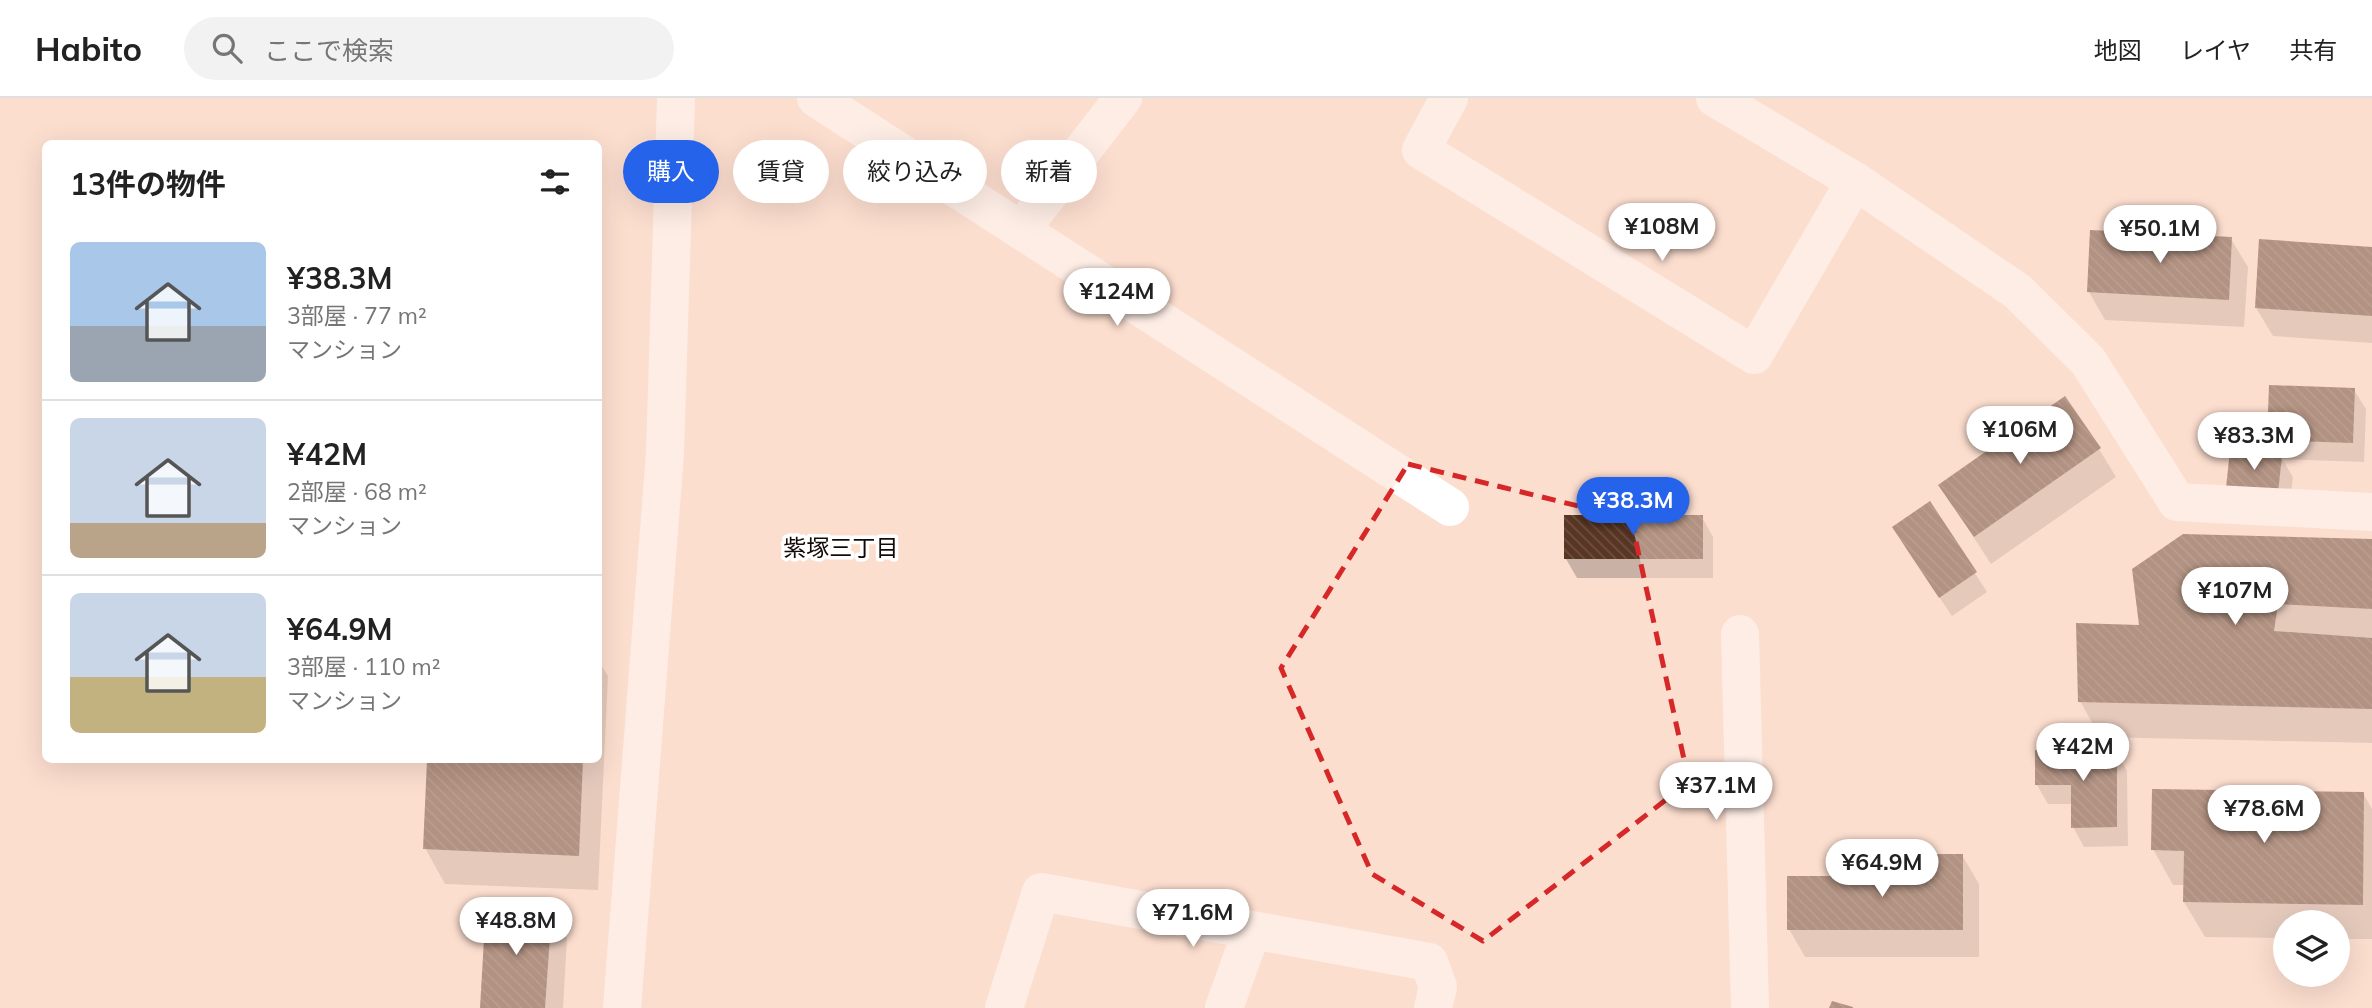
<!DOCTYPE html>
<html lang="ja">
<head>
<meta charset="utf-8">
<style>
	:root { --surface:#fff; --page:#f2f2f2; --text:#222; --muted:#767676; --line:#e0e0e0; --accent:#2563eb }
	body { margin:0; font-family:Mulish,"Noto Sans JP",sans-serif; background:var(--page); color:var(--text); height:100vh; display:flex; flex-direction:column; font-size:26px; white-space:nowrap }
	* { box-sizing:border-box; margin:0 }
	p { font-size:23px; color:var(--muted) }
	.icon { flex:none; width:38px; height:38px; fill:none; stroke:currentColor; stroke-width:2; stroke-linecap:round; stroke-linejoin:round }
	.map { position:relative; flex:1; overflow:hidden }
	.side { position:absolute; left:42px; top:42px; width:560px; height:623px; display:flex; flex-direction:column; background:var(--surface); border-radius:10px; box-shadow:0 7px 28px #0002 }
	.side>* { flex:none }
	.guide { position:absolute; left:623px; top:42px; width:665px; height:63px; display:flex; gap:14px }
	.tools { position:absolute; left:2273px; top:812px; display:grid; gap:14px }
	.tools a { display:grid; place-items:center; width:77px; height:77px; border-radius:50%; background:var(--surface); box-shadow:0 7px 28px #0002; font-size:35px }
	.price { position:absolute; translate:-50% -60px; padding:0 16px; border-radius:24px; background:#fff; color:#222; font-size:23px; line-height:46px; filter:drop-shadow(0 2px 4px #0008) }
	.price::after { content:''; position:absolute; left:50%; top:42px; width:21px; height:16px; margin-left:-10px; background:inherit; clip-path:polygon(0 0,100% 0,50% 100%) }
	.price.selected { background:var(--accent); color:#fff }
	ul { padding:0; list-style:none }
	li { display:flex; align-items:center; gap:21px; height:175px; padding:0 28px }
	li+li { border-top:2px solid var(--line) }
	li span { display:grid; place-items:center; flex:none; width:196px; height:140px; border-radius:10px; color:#555 }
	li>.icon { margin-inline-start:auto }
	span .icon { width:84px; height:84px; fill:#fffc; stroke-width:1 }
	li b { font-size:30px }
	h2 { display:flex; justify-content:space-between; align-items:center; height:84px; padding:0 28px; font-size:30px }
	.tag { padding:0 24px; border-radius:32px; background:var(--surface); box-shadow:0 7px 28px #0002; font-size:24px; line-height:63px }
	.tag.selected { background:var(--accent); color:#fff }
	header { display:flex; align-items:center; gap:42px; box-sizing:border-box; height:98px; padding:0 35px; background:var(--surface); border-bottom:2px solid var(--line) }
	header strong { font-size:33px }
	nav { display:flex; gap:38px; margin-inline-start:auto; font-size:24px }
	.search { width:490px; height:63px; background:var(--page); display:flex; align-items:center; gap:18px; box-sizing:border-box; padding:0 24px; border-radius:38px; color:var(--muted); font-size:26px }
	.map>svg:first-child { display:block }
	.shadow { fill:#0003 }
	.building { fill:url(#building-back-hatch) }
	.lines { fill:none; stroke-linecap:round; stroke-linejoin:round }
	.minor { stroke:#fff; stroke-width:38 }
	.marked { fill:none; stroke:#d62828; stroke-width:5; stroke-dasharray:14 9; stroke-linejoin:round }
	.labels { text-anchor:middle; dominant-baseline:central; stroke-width:7; stroke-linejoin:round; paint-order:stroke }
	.neighbourhood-label { font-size:23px; fill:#130a06; stroke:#fff }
</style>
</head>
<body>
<header>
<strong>Habito</strong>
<div class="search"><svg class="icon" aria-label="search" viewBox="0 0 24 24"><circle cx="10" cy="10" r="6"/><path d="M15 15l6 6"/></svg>ここで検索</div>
<nav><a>地図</a><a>レイヤ</a><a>共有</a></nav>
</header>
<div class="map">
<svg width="2372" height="910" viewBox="0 0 2372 910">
	<defs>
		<pattern id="building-back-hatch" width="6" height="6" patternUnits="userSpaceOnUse" patternTransform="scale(1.75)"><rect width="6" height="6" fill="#593624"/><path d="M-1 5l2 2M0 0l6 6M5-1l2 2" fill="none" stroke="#6c5041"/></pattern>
	</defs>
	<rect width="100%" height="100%" fill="#fcdecf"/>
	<!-- shadow -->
	<g class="shadow">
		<polygon points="2231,141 2248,169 2244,229 2105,222 2089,194"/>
		<polygon points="2372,151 2372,245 2273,238 2256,210"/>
		<polygon points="2354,292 2366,311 2364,364 2282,361 2293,379 2289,414 2240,409 2279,359 2268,342"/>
		<polygon points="2099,351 2116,379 1991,466 1940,388"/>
		<polygon points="1930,405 1987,494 1952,518 1905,449"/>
		<polygon points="1702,419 1713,439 1713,480 1577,480 1566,461"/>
		<polygon points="2372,443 2372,645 2100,639 2080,603"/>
		<polygon points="598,562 608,578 598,792 445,786 425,750 429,662 598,662"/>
		<polygon points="2116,653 2127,673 2128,748 2084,749 2073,729 2073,706 2048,706 2037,687"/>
		<polygon points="2363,695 2372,711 2372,841 2338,841 2338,824 2286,824 2286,840 2205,839 2184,804 2185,787 2173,787 2153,751"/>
		<polygon points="1962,757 1979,786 1979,859 1805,859 1789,831"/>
		<polygon points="551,812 567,840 563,910 481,910"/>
	</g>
	<!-- building -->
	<g class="building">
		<polygon points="2090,132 2232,139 2229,202 2087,194"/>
		<polygon points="2259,141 2372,149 2372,218 2255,210"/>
		<polygon points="2269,287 2355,290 2353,345 2267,342"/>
		<polygon points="2065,298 2101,350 1974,439 1938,387"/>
		<polygon points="2230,352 2282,358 2278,395 2226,390"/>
		<polygon points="1930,403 1977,474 1939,500 1892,429"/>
		<rect x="1564" y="417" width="139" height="44"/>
		<polygon points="2183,436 2372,441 2372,511 2278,506 2274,533 2372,540 2372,611 2078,604 2076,525 2139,527 2132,471"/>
		<polygon points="2035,652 2117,652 2117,729 2071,730 2071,687 2035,687"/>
		<polygon points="427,662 583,662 579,758 423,751"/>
		<polygon points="2152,691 2364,694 2363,807 2183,804 2184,753 2151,752"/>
		<polygon points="1912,756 1963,756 1963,832 1787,832 1787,778 1912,778"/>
		<polygon points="486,806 552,810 545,910 480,910"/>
		<polygon points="1832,903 1853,909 1853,910 1829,910"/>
	</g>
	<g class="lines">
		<!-- minor -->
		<g class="minor">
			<polyline points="816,0 1450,409"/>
			<polyline points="1449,0 1421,52 1754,257 1855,83"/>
			<polyline points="1715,0 1855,83 2017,193 2088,263 2177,404 2372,414"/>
			<polyline points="1021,132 1123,0"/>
			<polyline points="1740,536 1750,910"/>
			<polyline points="622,910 665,355 676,0"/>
			<polyline points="1004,910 1041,794 1429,864 1438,889 1433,910"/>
			<polyline points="1224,910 1252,832"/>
		</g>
	</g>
	<!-- marked area -->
	<path d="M0 0H2372V910H0ZM1408,366L1631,421L1689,684L1483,843L1372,776L1281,570Z" fill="#fcdecf" fill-opacity=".55" fill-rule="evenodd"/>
	<path class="marked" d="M1408,366L1631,421L1689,684L1483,843L1372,776L1281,570Z"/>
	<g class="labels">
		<!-- neighbourhood labels -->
		<g class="neighbourhood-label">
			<text x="841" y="449">紫塚三丁目</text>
		</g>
	</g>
</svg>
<div class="tools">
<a><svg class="icon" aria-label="layers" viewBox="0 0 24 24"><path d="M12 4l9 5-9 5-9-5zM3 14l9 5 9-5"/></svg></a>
</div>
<b class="price" style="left:1662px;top:165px">¥108M</b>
<b class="price" style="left:2160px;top:167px">¥50.1M</b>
<b class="price" style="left:1117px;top:230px">¥124M</b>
<b class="price" style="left:2020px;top:368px">¥106M</b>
<b class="price" style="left:2254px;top:374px">¥83.3M</b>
<b class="price selected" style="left:1633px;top:439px">¥38.3M</b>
<b class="price" style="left:2235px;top:529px">¥107M</b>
<b class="price" style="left:2083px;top:685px">¥42M</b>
<b class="price" style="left:1716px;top:724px">¥37.1M</b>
<b class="price" style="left:2264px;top:747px">¥78.6M</b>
<b class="price" style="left:1882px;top:801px">¥64.9M</b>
<b class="price" style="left:1193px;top:851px">¥71.6M</b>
<b class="price" style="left:516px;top:859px">¥48.8M</b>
<div class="guide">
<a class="tag selected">購入</a>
<a class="tag">賃貸</a>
<a class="tag">絞り込み</a>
<a class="tag">新着</a>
</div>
<section class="side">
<h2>13件の物件<svg class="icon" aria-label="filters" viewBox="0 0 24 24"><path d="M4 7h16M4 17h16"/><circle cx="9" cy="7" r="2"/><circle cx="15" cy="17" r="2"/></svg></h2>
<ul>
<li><span style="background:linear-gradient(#a9c7e8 60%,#9aa5b1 0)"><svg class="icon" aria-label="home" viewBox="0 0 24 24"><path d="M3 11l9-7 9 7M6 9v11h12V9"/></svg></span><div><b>¥38.3M</b><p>3部屋 · 77 m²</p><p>マンション</p></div></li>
<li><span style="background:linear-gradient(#c9d6e8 75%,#b9a48a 0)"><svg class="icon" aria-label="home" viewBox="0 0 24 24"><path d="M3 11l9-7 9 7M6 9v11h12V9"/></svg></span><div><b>¥42M</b><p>2部屋 · 68 m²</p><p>マンション</p></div></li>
<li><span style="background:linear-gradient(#c9d6e8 60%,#c2b280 0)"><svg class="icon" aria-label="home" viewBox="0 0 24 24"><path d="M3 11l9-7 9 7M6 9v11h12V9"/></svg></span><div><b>¥64.9M</b><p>3部屋 · 110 m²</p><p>マンション</p></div></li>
</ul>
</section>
</div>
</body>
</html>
